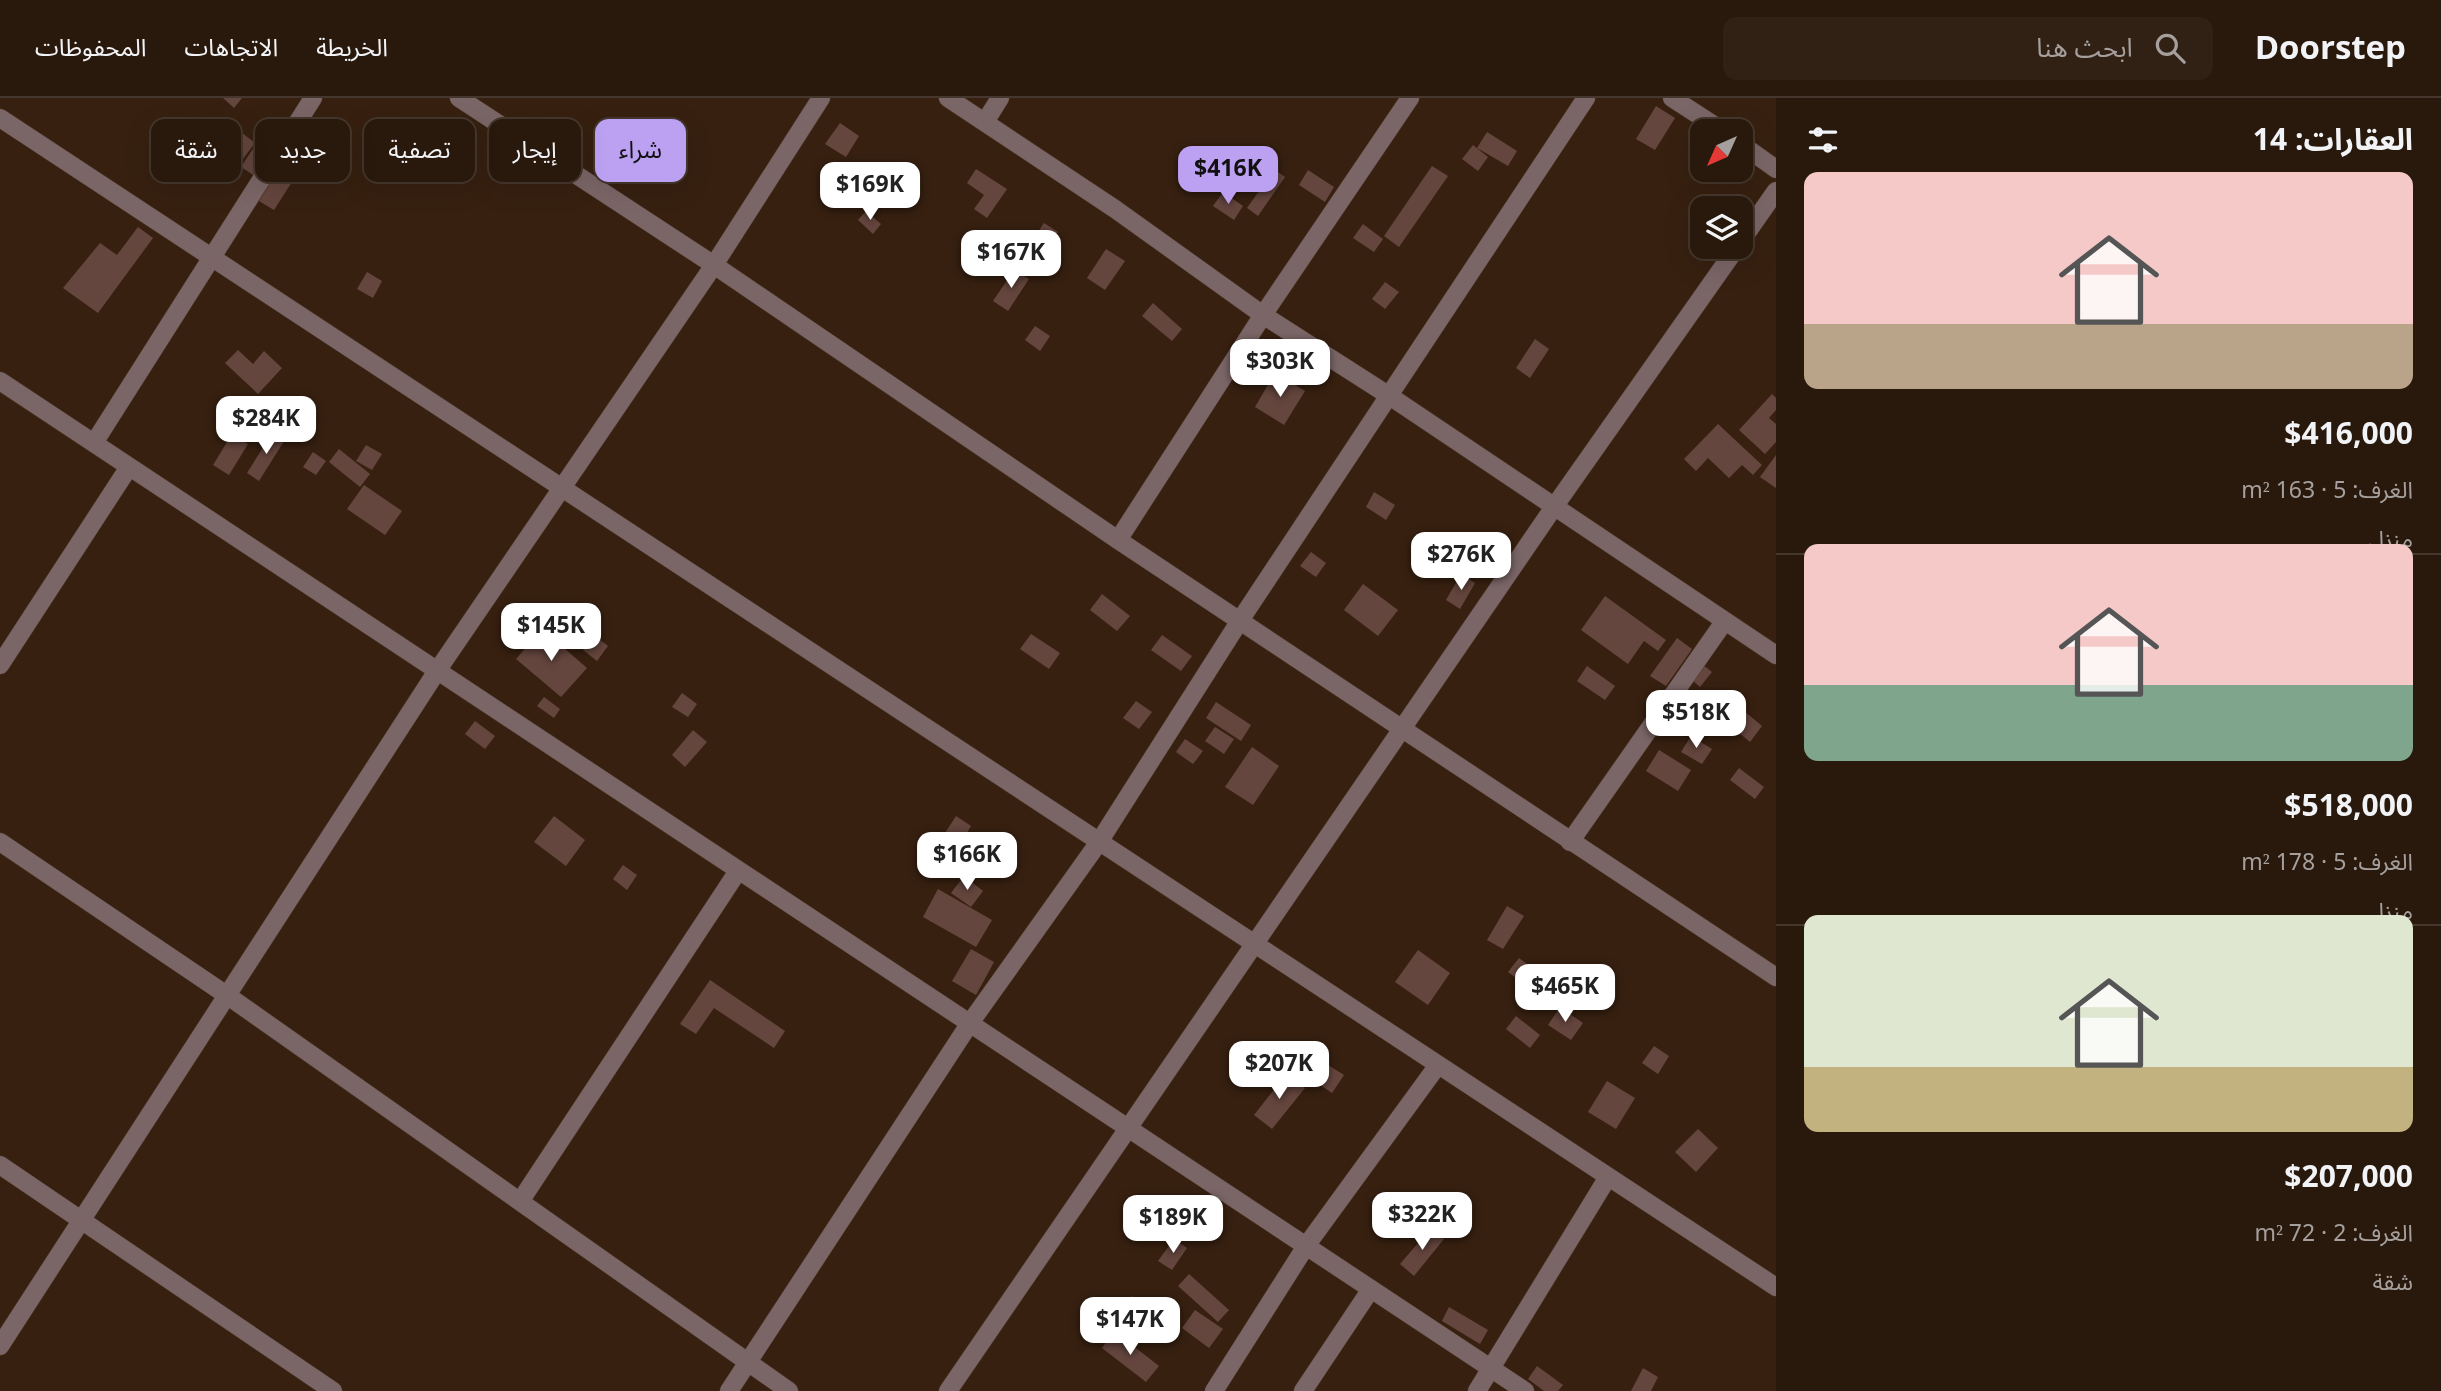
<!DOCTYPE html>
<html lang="ar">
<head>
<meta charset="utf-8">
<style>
	:root { --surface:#29180c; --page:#312115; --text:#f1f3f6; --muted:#a5a09d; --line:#45372d; --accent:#bca0f2 }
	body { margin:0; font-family:Georgia,"Noto Sans Arabic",serif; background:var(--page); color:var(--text); direction:rtl; height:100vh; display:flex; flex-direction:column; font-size:26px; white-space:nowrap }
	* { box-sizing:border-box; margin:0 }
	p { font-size:23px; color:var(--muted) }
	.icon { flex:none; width:38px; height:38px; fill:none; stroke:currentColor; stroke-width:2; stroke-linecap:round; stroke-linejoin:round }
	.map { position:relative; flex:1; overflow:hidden; direction:ltr }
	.drawer { display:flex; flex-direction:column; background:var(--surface); width:665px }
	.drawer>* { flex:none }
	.top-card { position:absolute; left:21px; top:21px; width:665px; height:63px; direction:rtl; display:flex; gap:14px }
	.needle { width:46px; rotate:225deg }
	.tools { position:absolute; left:1690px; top:21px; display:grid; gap:14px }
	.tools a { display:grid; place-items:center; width:63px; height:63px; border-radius:14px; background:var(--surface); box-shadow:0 7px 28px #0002,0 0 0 2px var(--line); font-size:35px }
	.price { position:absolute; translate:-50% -60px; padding:0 16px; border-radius:14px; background:#fff; color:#222; font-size:23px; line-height:46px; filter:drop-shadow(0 2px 4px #0008) }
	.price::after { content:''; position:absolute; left:50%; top:42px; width:21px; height:16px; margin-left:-10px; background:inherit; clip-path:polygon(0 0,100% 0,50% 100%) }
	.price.current { background:var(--accent); color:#111 }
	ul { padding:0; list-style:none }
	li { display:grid; align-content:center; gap:14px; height:371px; padding:0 28px }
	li+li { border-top:2px solid var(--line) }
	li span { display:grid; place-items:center; height:217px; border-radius:14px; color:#555 }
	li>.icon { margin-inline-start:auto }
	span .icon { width:126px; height:126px; fill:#fffc; stroke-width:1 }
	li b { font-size:30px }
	h2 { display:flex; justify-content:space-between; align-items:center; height:84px; padding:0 28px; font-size:30px }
	.chip { padding:0 24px; border-radius:14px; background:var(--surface); box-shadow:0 7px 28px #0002,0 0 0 2px var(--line); font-size:24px; line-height:63px }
	.chip.current { background:var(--accent); color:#111 }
	header { display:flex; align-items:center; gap:42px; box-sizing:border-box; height:98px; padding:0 35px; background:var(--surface); border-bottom:2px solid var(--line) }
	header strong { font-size:33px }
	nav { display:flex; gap:38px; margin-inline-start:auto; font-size:24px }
	.search { width:490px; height:63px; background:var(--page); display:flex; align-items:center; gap:18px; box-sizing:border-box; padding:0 24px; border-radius:14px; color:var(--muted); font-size:26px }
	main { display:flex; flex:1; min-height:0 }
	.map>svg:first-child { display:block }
	.building { fill:#65463e }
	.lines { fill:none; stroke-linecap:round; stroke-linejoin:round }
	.minor-casing { stroke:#523c2d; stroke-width:19 }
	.minor { stroke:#7b6667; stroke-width:18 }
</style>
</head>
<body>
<header>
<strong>Doorstep</strong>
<div class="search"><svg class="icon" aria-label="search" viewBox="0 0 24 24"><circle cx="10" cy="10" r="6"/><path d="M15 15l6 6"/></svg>ابحث هنا</div>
<nav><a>الخريطة</a><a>الاتجاهات</a><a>المحفوظات</a></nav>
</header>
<main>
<section class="drawer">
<h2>العقارات: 14<svg class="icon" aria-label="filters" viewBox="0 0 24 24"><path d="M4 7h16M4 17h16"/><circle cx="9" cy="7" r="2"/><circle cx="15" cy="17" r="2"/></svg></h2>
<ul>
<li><span style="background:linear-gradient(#f6c9c9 70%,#b9a48a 0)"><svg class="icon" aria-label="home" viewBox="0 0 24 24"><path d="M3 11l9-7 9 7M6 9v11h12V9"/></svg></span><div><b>$416,000</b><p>الغرف: 5 · 163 m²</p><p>منزل</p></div></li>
<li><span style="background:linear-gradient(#f6c9c9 65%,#7fa58c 0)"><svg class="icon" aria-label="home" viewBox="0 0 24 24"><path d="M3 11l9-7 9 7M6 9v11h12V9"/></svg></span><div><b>$518,000</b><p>الغرف: 5 · 178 m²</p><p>منزل</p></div></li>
<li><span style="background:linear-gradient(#dfe7d0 70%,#c2b280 0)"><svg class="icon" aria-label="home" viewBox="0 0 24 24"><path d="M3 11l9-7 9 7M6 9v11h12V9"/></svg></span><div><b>$207,000</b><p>الغرف: 2 · 72 m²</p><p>شقة</p></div></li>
</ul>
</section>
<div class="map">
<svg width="1776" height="1293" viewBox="0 0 1776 1293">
	<rect width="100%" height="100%" fill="#372010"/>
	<!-- building -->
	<g class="building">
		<polygon points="223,0 242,0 234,10"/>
		<polygon points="1656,8 1675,20 1655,52 1636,41"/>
		<polygon points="176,21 207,44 194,61 163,38"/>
		<polygon points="840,25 859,38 846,59 825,46"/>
		<polygon points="237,31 255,45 242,62 223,48"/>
		<polygon points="1487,34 1517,53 1508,68 1477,50"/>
		<polygon points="256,46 299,73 274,112 259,103 269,87 241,69"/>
		<polygon points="1473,47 1488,59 1478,73 1462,61"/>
		<polygon points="1250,54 1285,79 1258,118 1247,110 1264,86 1240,69"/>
		<polygon points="1432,68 1448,78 1399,149 1384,138"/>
		<polygon points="976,71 1007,91 987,120 974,111 984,97 967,85"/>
		<polygon points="1308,72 1334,89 1325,104 1299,87"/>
		<polygon points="1223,94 1243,108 1234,122 1213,108"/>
		<polygon points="866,113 881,126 873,136 858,122"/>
		<polygon points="1044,125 1058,134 1041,160 1027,150"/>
		<polygon points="1363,126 1383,141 1374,154 1353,140"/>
		<polygon points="138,129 153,140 98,215 63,190 100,145 117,157"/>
		<polygon points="1106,151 1125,163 1105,192 1087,180"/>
		<polygon points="1014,172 1029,181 1008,213 993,203"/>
		<polygon points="367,174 382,183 373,200 357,191"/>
		<polygon points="1385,184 1399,194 1385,211 1372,201"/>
		<polygon points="1153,205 1182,231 1172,243 1142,218"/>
		<polygon points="1035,228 1050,238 1040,253 1025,242"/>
		<polygon points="1535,241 1549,251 1530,280 1516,270"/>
		<polygon points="238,252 253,266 264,253 282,270 258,296 225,265"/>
		<polygon points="1275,275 1305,293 1284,327 1255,309"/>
		<polygon points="1772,296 1776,300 1776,312 1769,320 1776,326 1776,344 1765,356 1739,332"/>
		<polygon points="1718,326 1762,367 1753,377 1742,367 1729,380 1708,360 1696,373 1684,361"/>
		<polygon points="274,332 286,340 259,383 247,375"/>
		<polygon points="232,336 248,346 229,377 213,367"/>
		<polygon points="366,347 382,356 372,372 356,363"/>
		<polygon points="339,351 370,376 360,389 329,364"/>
		<polygon points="313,354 326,363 316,377 303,369"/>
		<polygon points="1776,357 1776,390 1760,379"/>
		<polygon points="364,387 402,413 385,437 347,411"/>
		<polygon points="1374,394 1395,407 1386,422 1366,409"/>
		<polygon points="1311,454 1326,465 1316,479 1300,468"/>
		<polygon points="1461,476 1475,485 1460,511 1446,502"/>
		<polygon points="1363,486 1398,512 1378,538 1344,512"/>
		<polygon points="1102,496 1130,518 1117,533 1090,512"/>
		<polygon points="1605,498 1666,542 1658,553 1644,543 1628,566 1581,532"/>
		<polygon points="542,531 587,570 561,599 516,561"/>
		<polygon points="1031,536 1060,555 1049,571 1020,551"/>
		<polygon points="594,537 608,548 597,563 583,552"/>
		<polygon points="1162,537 1192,558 1181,573 1151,552"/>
		<polygon points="1677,540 1692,551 1666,588 1650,578"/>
		<polygon points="1697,562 1712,574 1700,589 1685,576"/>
		<polygon points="1587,568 1615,588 1605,602 1577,583"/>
		<polygon points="682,595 697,606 688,619 672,609"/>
		<polygon points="544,599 560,611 554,620 537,608"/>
		<polygon points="1136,603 1152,614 1139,631 1123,620"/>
		<polygon points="1216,604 1251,627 1241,643 1206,620"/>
		<polygon points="1737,607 1762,628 1750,644 1725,623"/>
		<polygon points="475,623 495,638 485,651 465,636"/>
		<polygon points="1215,629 1234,641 1224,656 1205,643"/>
		<polygon points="693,632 707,644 685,669 672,657"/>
		<polygon points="1691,638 1712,651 1702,666 1681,654"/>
		<polygon points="1185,641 1203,653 1193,666 1176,654"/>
		<polygon points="1252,649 1279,668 1253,707 1225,689"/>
		<polygon points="1659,652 1691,672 1678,693 1646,673"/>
		<polygon points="1739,670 1764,689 1755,701 1730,682"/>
		<polygon points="554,718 585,742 566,768 534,744"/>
		<polygon points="956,718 971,728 961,745 945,735"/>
		<polygon points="623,767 637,777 627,792 613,781"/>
		<polygon points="964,778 983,793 971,809 951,795"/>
		<polygon points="938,791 992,822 976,849 923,819"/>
		<polygon points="1507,808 1524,818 1503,851 1487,842"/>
		<polygon points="971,851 994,864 976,897 952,883"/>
		<polygon points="1418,852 1450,875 1428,907 1395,884"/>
		<polygon points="1519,860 1547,881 1536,895 1508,874"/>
		<polygon points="710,882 785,933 774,950 714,910 696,936 680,926"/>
		<polygon points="1560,909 1583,925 1571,942 1548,927"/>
		<polygon points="1516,918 1540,937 1530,950 1506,931"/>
		<polygon points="1654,948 1669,958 1658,976 1642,965"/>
		<polygon points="1328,967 1344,977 1332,995 1316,984"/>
		<polygon points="1286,976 1305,990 1272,1031 1254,1017"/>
		<polygon points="1607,983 1635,1000 1616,1031 1588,1014"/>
		<polygon points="1698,1031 1718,1050 1696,1074 1675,1054"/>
		<polygon points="1198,1112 1210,1119 1195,1141 1183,1133"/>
		<polygon points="1431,1130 1444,1141 1414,1178 1400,1166"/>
		<polygon points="1174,1141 1187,1150 1172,1172 1158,1163"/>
		<polygon points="1189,1176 1229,1212 1218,1224 1178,1188"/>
		<polygon points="1132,1198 1150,1209 1139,1228 1120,1217"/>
		<polygon points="1449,1209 1488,1232 1480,1246 1442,1223"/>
		<polygon points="1195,1212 1223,1231 1209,1250 1182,1230"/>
		<polygon points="1114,1233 1159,1268 1146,1284 1102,1250"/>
		<polygon points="1537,1268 1563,1287 1558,1293 1544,1293 1528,1281"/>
		<polygon points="1643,1270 1658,1279 1651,1293 1631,1293"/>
	</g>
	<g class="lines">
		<defs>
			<g id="minor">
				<polyline points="459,0 714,167 1118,442 1776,879"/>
				<polyline points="948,0 1115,111 1263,217 1388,297 1776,557"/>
				<polyline points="1672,0 1723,33"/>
				<polyline points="0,20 1776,1189"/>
				<polyline points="985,24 1000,0"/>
				<polyline points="1741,46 1776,71"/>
				<polyline points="1741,143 1776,93"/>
				<polyline points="0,283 1525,1293"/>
				<polyline points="94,345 313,0"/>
				<polyline points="1118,442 1263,217 1410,0"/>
				<polyline points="0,567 129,369"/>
				<polyline points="0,744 228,898 789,1293"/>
				<polyline points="1570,744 1724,524"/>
				<polyline points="0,1067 333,1293"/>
				<polyline points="521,1102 738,773"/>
				<polyline points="0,1248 437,573 714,167 821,0"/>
				<polyline points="729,1293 970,925 1099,744 1239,524 1586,0"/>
				<polyline points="948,1293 1554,409 1737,149"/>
				<polyline points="1214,1293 1306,1148 1438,967"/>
				<polyline points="1303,1293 1371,1191"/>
				<polyline points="1477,1293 1608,1079"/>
			</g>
		</defs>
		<!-- minor casing -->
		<use href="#minor" class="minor-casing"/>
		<!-- minor -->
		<use href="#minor" class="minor"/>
	</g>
</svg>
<div class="tools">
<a><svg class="needle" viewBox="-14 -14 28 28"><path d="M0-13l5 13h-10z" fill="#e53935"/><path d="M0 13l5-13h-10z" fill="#a5a09d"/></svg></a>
<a><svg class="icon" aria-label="layers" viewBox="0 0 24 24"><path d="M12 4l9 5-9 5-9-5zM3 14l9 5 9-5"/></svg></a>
</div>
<b class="price current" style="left:1228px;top:108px">$416K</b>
<b class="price" style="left:870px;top:124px">$169K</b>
<b class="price" style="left:1011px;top:192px">$167K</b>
<b class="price" style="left:1280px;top:301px">$303K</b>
<b class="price" style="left:266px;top:358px">$284K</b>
<b class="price" style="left:1461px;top:494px">$276K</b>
<b class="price" style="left:551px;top:565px">$145K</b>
<b class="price" style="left:1696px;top:652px">$518K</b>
<b class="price" style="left:967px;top:794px">$166K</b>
<b class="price" style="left:1565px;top:926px">$465K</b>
<b class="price" style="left:1279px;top:1003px">$207K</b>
<b class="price" style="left:1422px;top:1154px">$322K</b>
<b class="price" style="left:1173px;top:1157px">$189K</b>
<b class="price" style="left:1130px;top:1259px">$147K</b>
<div class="top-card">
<a class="chip current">شراء</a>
<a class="chip">إيجار</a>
<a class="chip">تصفية</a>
<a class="chip">جديد</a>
<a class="chip">شقة</a>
</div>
</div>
</main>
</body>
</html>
